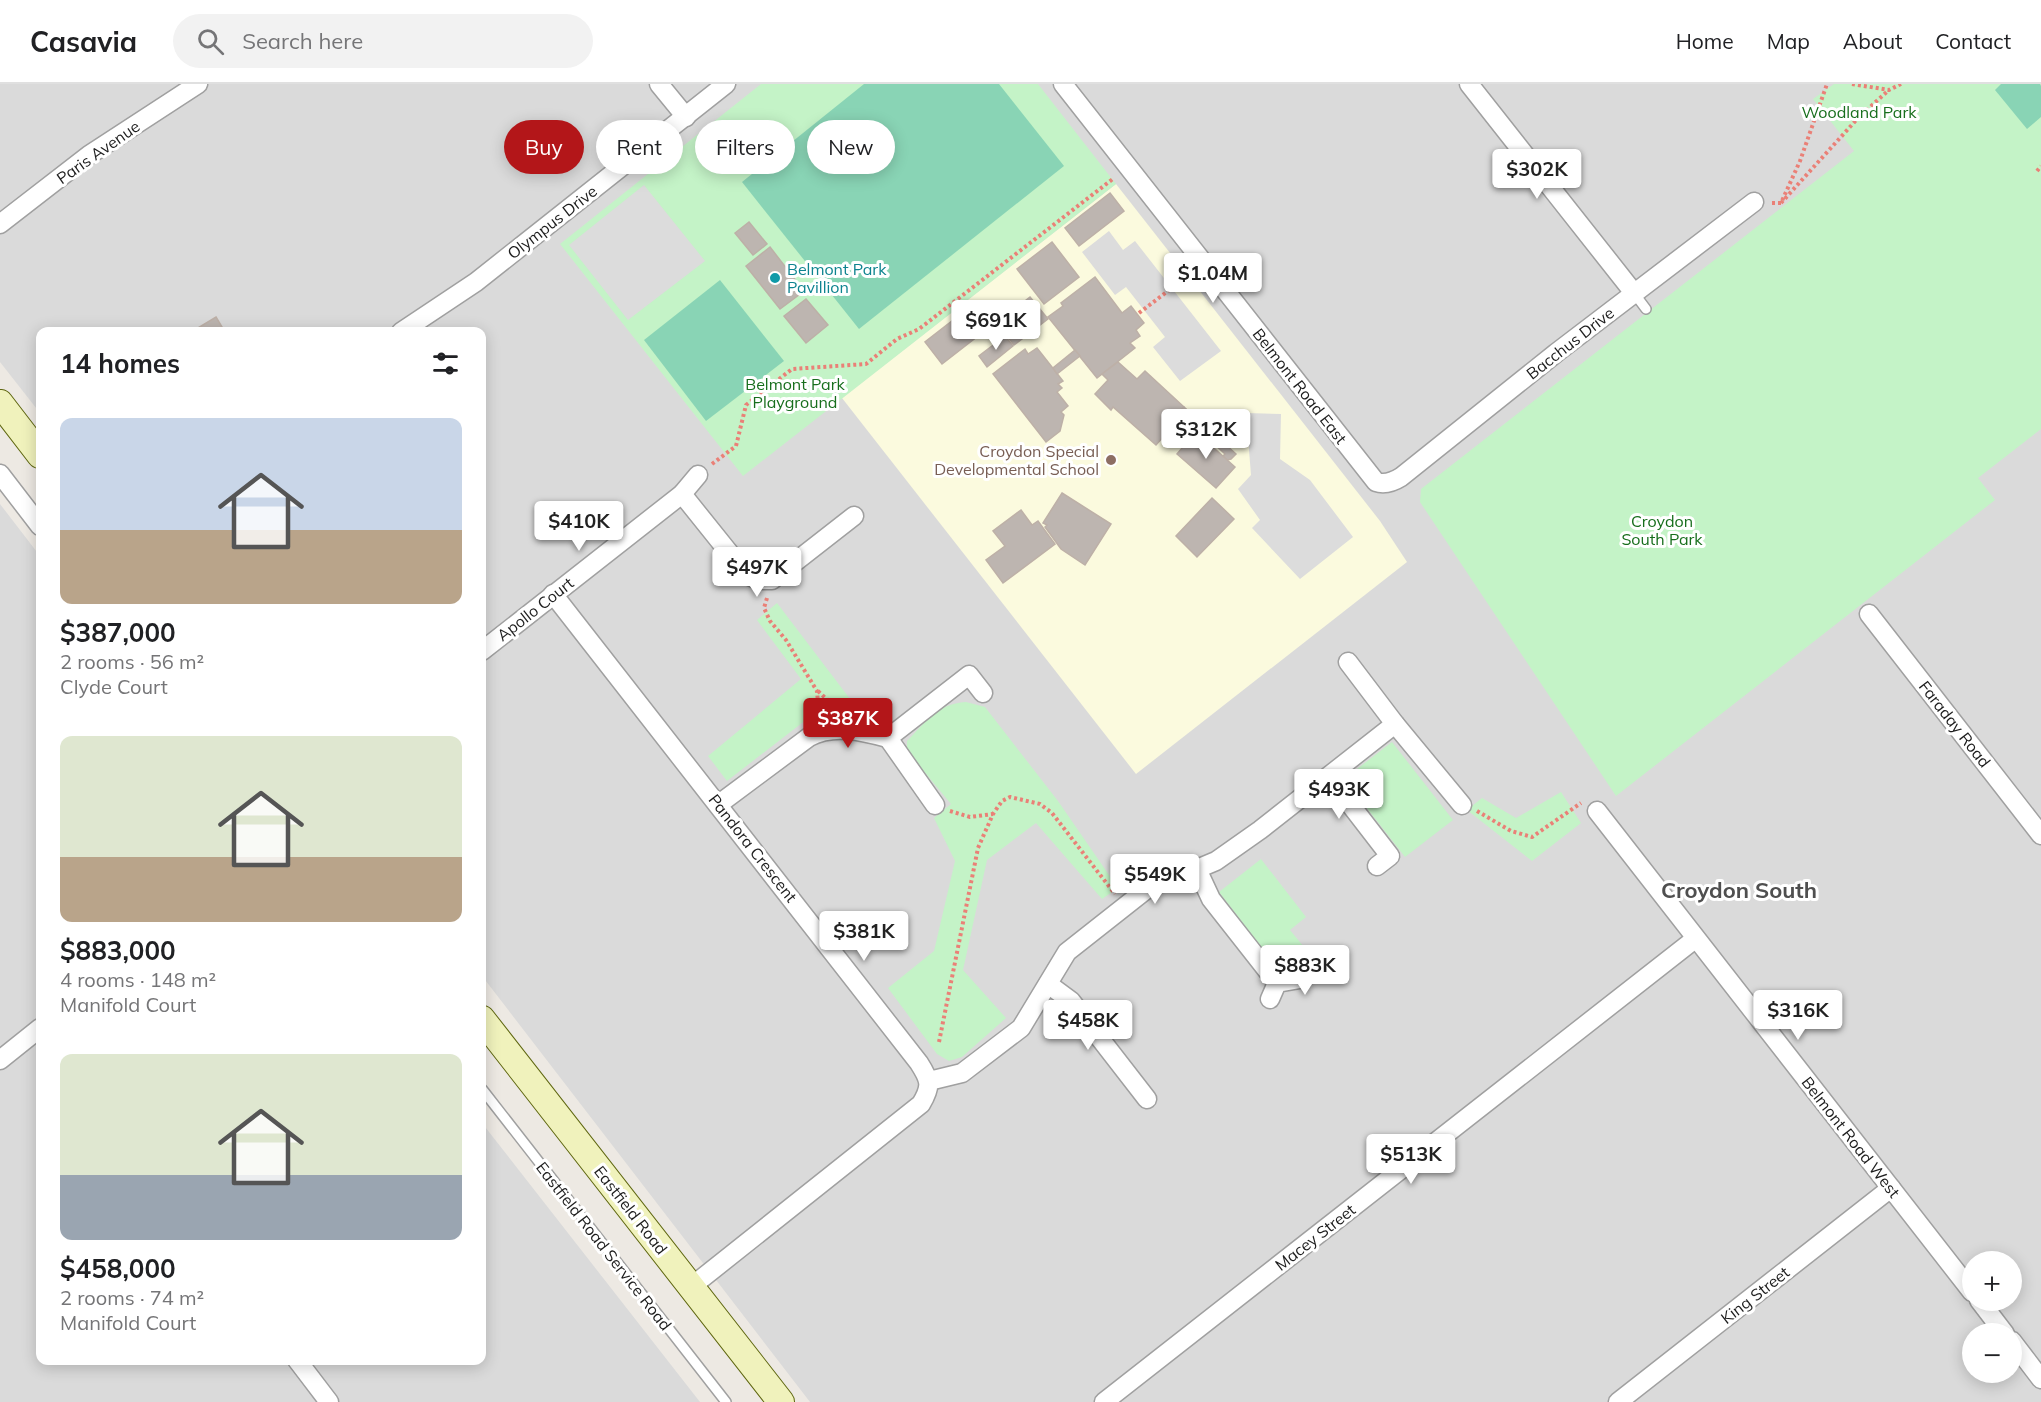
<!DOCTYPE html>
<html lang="en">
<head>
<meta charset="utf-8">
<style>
	:root { --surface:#fff; --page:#f2f2f2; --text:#202124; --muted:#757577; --line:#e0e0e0; --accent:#b31619 }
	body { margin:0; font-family:Mulish,sans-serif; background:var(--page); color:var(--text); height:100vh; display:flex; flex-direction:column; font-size:22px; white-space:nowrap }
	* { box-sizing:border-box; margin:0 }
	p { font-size:20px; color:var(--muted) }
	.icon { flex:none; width:33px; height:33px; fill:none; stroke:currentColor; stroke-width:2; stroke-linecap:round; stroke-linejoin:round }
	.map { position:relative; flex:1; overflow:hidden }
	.details { position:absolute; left:36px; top:243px; width:450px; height:1038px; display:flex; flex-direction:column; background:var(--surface); border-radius:12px; box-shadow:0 3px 15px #0003 }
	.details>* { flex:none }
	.hud { position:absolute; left:504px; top:36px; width:570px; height:54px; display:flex; gap:12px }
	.tools { position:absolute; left:1962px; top:1167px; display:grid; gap:12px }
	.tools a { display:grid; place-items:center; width:60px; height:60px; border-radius:50%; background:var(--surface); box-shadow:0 3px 15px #0003; font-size:30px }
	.price { position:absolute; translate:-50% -51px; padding:0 14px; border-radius:6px; background:#fff; color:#222; font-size:20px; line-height:39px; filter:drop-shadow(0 2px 3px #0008) }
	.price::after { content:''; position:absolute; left:50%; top:36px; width:18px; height:14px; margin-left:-9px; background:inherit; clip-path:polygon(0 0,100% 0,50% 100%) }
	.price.current { background:var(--accent); color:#fff }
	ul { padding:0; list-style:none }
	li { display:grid; align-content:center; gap:12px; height:318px; padding:0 24px }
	li span { display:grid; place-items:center; height:186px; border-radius:12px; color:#555 }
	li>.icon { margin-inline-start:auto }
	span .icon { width:108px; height:108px; fill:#fffc; stroke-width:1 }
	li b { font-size:26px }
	h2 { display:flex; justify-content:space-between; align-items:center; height:72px; padding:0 24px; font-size:26px }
	.pill { padding:0 21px; border-radius:27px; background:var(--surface); box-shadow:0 3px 15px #0003; font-size:21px; line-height:54px }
	.pill.current { background:var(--accent); color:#fff }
	header { display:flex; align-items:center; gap:36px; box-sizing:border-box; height:84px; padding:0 30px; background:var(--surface); border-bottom:2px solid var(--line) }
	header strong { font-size:28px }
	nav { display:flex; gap:33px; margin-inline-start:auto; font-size:21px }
	.search { width:420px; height:54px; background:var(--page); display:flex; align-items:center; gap:15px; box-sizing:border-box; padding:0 21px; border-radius:33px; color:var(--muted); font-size:22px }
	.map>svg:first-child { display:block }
	.residential { fill:#dadada; fill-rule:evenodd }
	.education { fill:#fbfade }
	.park { fill:#c4f3c7 }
	.pitch { fill:#89d4b5 }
	.parking { fill:#dcdcdc }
	.building { fill:#bdb5b0; stroke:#bdb0a7; stroke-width:1.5 }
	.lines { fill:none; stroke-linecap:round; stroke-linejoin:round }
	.lane-casing { stroke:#a0a0a0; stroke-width:12 }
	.street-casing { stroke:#a0a0a0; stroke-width:21 }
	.secondary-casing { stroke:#5f6710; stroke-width:28 }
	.path { stroke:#ea8077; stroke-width:4; stroke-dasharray:3 3; stroke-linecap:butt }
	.lane { stroke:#fff; stroke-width:9 }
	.street { stroke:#fff; stroke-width:18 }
	.secondary { stroke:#f0f2bc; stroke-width:26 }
	.culture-dot { fill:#0f9aa8; stroke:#fff; stroke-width:2 }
	.education-dot { fill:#8d6e63; stroke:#fff; stroke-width:2 }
	.labels { text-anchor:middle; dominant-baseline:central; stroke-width:6; stroke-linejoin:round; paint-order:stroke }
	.park-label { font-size:16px; fill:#176e1c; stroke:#fff }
	.street-label { font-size:16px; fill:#1c1c1c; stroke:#fff }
	.culture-label { font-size:16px; fill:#0d838f; stroke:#fff; text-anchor:start }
	.education-label { font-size:16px; fill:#785e54; stroke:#fff; text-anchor:end }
	.district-label { font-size:22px; font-weight:bold; fill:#4f4f4f; stroke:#fff }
</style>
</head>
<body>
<header>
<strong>Casavia</strong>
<div class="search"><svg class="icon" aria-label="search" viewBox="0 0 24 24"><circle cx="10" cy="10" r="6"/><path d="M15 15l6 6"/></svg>Search here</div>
<nav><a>Home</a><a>Map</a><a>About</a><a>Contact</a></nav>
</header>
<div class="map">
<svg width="2041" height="1318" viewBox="0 0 2041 1318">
	<rect width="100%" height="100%" fill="#ede9e3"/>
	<!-- residential -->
	<g class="residential">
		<path d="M0,0H2041V1318H810L482,892V248H40V329L0,278ZM1972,1178H2012V1216H1972ZM1972,1250H2012V1288H1972Z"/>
		<polygon points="0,420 40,472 40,1276 482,1276 482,1039 700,1318 0,1318"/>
	</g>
	<!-- education -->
	<polygon class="education" points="1116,100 1380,437 1407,478 1136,690 842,314"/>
	<!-- park -->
	<g class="park">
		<polygon points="761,0 1038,0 1116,100 743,392 560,160"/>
		<polygon points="1834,0 2041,0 2041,345 1978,394 1995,416 1616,712 1420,418 1421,405 1854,67 1813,15"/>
		<polygon points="777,519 863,632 811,632 727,697 708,672 801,595 757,536"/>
		<path d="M966,618L985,623L1058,717L1118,804L1102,815L1036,739L987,776L963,886L1006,934L962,973L949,977L937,970L888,904L934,867L955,777L934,734L951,720L907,667V657C926,638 936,620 966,618Z"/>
		<polygon points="1392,658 1453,736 1405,773 1344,695"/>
		<polygon points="1561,708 1581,739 1532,777 1467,726 1482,714 1516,734"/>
		<polygon points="1261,775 1306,833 1290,846 1313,874 1294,889 1285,889 1279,886 1219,808"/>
	</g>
	<!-- pitch -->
	<g class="pitch">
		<polygon points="864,0 999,0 1064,82 859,245 742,98"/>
		<polygon points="2001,0 2040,0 2041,2 2041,33 2027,45 1995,6"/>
		<polygon points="720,196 784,277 706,337 644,256"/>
	</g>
	<!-- parking -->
	<g class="parking">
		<polygon points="644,101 705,177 628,236 569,161"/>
		<polygon points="1109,147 1123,166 1135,157 1221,267 1180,297 1153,263 1165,253 1126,203 1115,211 1082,168"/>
		<polygon points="1246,329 1281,330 1280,375 1310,396 1353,453 1300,495 1252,444 1260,436 1238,405 1251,391"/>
	</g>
	<!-- building -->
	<g class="building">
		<polygon points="1110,109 1124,127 1079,162 1065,144"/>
		<polygon points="749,138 767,160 753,171 735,149"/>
		<polygon points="1052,158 1079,193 1044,220 1017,185"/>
		<polygon points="770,163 804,207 780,225 746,182"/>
		<polygon points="1095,193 1122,229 1131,222 1144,239 1136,246 1140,252 1130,259 1135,264 1097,294 1048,233 1063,222 1061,219"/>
		<polygon points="1030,213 1048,235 1014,261 997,239"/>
		<polygon points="806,215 828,241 806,259 784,232"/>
		<polygon points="966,226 983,248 942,280 925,258"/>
		<polygon points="216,233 225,248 194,248 193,247"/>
		<polygon points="1005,252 1013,262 987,283 979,272"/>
		<polygon points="1037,264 1063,297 1058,300 1062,304 1057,308 1068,322 1061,328 1064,331 1060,347 1046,358 993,290 1025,265 1028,270"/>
		<polygon points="1075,266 1080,272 1057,290 1053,284"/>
		<polygon points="1118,278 1137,295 1145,287 1184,323 1177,331 1180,334 1156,361 1113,323 1111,326 1095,310 1108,296 1102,290"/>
		<polygon points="1184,323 1236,370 1231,375 1227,376 1223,372 1225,370 1211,357 1209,359 1204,355 1206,353 1179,328"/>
		<polygon points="1196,348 1235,383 1216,404 1177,370"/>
		<polygon points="1062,409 1111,440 1085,481 1061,465 1045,443 1047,441 1043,439"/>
		<polygon points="1212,414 1234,435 1197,473 1176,452"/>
		<polygon points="1021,426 1032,441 1038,437 1055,460 1003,499 986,476 1005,462 993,447"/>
	</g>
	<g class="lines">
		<defs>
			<g id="lane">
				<polyline points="1634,209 1646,225"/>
				<polyline points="482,1005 726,1318"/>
			</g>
			<g id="street">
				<polyline points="659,0 686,33"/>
				<path d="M1063,0L1376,398C1385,401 1393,398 1401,393L1556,269L1754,118"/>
				<polyline points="1469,0 1634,209"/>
				<polyline points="0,140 89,71 198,0"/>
				<polyline points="401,248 476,198 726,0"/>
				<polyline points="0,390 40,442"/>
				<polyline points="682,410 747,491 758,496 772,496 854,432"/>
				<path d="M553,510L919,979C930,996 932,1002 921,1020L691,1203"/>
				<polyline points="1869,530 2041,751"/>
				<polyline points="482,567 682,410 698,391"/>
				<polyline points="1348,578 1395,640 1462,721"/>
				<polyline points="888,654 935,721"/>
				<polyline points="1329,693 1390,772 1377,782"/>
				<path d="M719,720L809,653C833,640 862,647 888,654L969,591L983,609"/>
				<polyline points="1597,727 1972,1208"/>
				<polyline points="1197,785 1211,815 1277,899"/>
				<polyline points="1048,900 1071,917 1147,1015"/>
				<polyline points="1270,915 1277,899 1300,895 1315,884"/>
				<polyline points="0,976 40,944"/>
				<polyline points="929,997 962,989 1021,944 1067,868 1152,801 1181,788 1197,785 1216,777 1260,746 1395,640"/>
				<polyline points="1979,1216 2005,1250"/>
				<polyline points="2012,1257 2041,1295"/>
				<polyline points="297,1276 329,1318"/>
				<polyline points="1104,1318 1695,855"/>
				<polyline points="1618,1318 1891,1104"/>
			</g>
			<g id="secondary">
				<polyline points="0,319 40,371"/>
				<polyline points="482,935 781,1318"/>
			</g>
		</defs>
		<!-- lane casing -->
		<use href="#lane" class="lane-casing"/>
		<!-- street casing -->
		<use href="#street" class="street-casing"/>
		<!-- secondary casing -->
		<use href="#secondary" class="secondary-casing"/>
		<!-- path -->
		<g class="path">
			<polyline points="1852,0 1889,6 1901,0"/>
			<polyline points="2037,87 2041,82"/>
			<polyline points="1772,119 1781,119 1800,77 1827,0"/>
			<polyline points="1781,119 1859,33 1889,6"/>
			<polyline points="1139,229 1189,191"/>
			<polyline points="712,380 736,362 746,321 792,285 866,280 897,255 919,245 1114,94"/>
			<polyline points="767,514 764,524 770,537 786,556 817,607 819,631"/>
			<polyline points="818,607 841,629"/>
			<polyline points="950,727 970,733 993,730"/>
			<polyline points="1477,727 1511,747 1532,753 1581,719"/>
			<polyline points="939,958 978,764 993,730 1002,717 1010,713 1040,720 1052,729 1115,810"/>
		</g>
		<!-- lane -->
		<use href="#lane" class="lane"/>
		<!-- street -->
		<use href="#street" class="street"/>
		<!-- secondary -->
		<use href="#secondary" class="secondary"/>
	</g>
	<!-- markers -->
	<circle class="culture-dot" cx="775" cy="194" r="6"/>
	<circle class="education-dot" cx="1111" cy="376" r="6"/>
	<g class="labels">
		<!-- park labels -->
		<g class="park-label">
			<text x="1859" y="28">Woodland Park</text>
			<text x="795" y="300">Belmont Park<tspan x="795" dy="18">Playground</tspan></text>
			<text x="1662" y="437">Croydon<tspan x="1662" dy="18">South Park</tspan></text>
		</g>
		<!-- street labels -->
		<g class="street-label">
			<text transform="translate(98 68) rotate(-35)">Paris Avenue</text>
			<text transform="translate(552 138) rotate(-38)">Olympus Drive</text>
			<text transform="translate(1570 259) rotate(-38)">Bacchus Drive</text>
			<text transform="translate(1300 302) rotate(52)">Belmont Road East</text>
			<text transform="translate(535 525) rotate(-38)">Apollo Court</text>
			<text transform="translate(1955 640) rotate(52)">Faraday Road</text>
			<text transform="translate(753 764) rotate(52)">Pandora Crescent</text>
			<text transform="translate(1851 1053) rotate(52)">Belmont Road West</text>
			<text transform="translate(631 1126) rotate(52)">Eastfield Road</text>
			<text transform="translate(1315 1153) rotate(-38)">Macey Street</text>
			<text transform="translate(604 1162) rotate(52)">Eastfield Road Service Road</text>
			<text transform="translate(1755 1211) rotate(-38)">King Street</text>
		</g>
		<!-- culture labels -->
		<g class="culture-label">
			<text x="787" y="185">Belmont Park<tspan x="787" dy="18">Pavillion</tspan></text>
		</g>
		<!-- education labels -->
		<g class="education-label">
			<text x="1099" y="367">Croydon Special<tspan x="1099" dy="18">Developmental School</tspan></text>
		</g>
		<!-- district labels -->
		<g class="district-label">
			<text x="1739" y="806">Croydon South</text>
		</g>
	</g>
</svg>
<div class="tools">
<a>+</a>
<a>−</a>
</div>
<b class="price" style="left:1537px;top:116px">$302K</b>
<b class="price" style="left:1213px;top:220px">$1.04M</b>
<b class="price" style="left:996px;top:267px">$691K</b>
<b class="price" style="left:1206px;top:376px">$312K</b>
<b class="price" style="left:579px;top:468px">$410K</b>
<b class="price" style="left:757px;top:514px">$497K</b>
<b class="price current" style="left:848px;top:665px">$387K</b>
<b class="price" style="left:1339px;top:736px">$493K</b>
<b class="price" style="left:1155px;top:821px">$549K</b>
<b class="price" style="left:864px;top:878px">$381K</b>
<b class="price" style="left:1305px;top:912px">$883K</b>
<b class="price" style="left:1798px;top:957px">$316K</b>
<b class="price" style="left:1088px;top:967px">$458K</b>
<b class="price" style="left:1411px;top:1101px">$513K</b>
<div class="hud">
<a class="pill current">Buy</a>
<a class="pill">Rent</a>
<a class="pill">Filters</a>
<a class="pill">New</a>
</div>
<section class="details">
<h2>14 homes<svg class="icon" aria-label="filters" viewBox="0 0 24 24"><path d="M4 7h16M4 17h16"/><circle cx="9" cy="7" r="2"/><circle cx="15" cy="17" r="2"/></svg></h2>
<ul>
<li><span style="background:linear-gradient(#c9d6e8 60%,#b9a48a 0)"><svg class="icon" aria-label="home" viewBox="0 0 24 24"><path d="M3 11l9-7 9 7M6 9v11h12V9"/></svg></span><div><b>$387,000</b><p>2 rooms · 56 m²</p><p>Clyde Court</p></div></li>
<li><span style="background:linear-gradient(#dfe7d0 65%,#b9a48a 0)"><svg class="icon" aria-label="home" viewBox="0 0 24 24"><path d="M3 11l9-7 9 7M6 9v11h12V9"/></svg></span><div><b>$883,000</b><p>4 rooms · 148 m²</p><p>Manifold Court</p></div></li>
<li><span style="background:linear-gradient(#dfe7d0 65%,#9aa5b1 0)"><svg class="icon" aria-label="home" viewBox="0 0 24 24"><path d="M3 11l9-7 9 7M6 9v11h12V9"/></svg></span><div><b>$458,000</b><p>2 rooms · 74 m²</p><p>Manifold Court</p></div></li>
</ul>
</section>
</div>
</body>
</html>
